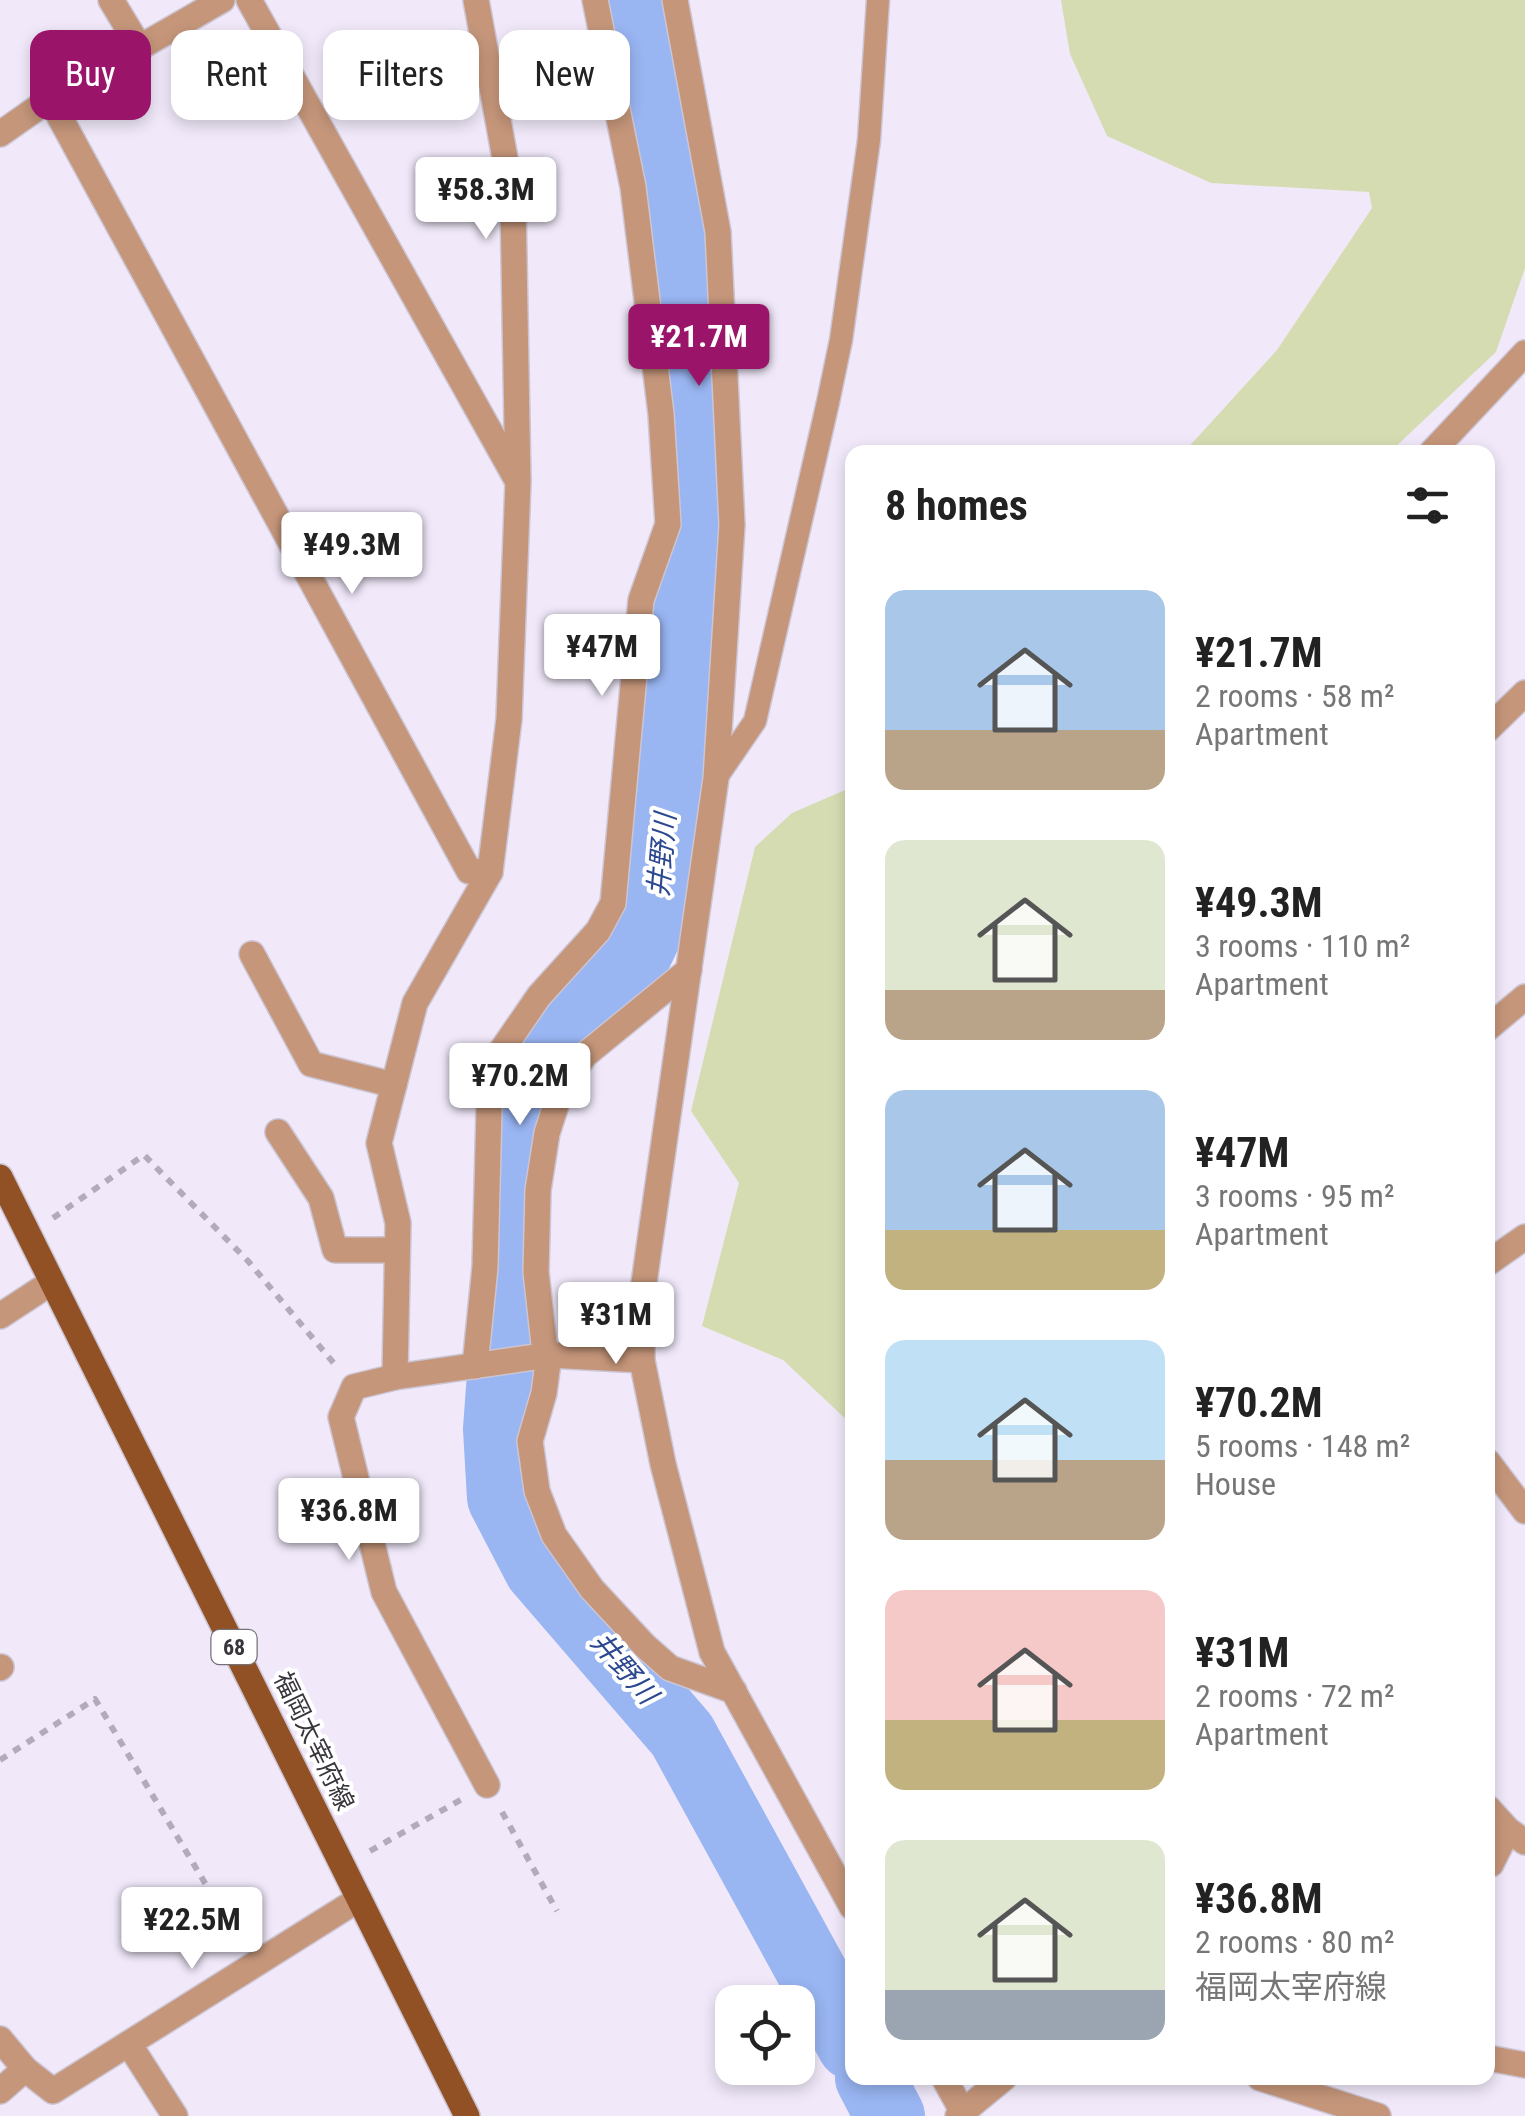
<!DOCTYPE html>
<html lang="en">
<head>
<meta charset="utf-8">
<style>
	:root { --surface:#fff; --page:#f2f2f2; --text:#222; --muted:#767676; --accent:#9a156a }
	body { margin:0; font-family:"Roboto Condensed","Noto Sans JP",sans-serif; background:var(--page); color:var(--text); height:100vh; display:flex; flex-direction:column; font-size:38px; white-space:nowrap }
	* { box-sizing:border-box; margin:0 }
	p { font-size:32px; color:var(--muted) }
	.icon { flex:none; width:55px; height:55px; fill:none; stroke:currentColor; stroke-width:2; stroke-linecap:round; stroke-linejoin:round }
	.map { position:relative; flex:1; overflow:hidden }
	.sheet { position:absolute; left:845px; top:445px; width:650px; height:1640px; display:flex; flex-direction:column; background:var(--surface); border-radius:20px; box-shadow:0 5px 15px #0003 }
	.sheet>* { flex:none }
	.banner { position:absolute; left:30px; top:30px; width:665px; height:90px; display:flex; gap:20px }
	.controls { position:absolute; left:715px; top:1985px; display:grid; gap:20px }
	.controls a { display:grid; place-items:center; width:100px; height:100px; border-radius:20px; background:var(--surface); box-shadow:0 5px 15px #0003; font-size:50px }
	.price { position:absolute; translate:-50% -85px; padding:0 22px; border-radius:10px; background:#fff; color:#222; font-size:32px; line-height:65px; filter:drop-shadow(0 2px 5px #0008) }
	.price::after { content:''; position:absolute; left:50%; top:60px; width:30px; height:22px; margin-left:-15px; background:inherit; clip-path:polygon(0 0,100% 0,50% 100%) }
	.price.selected { background:var(--accent); color:#fff }
	ul { padding:0; list-style:none }
	li { display:flex; align-items:center; gap:30px; height:250px; padding:0 40px }
	li span { display:grid; place-items:center; flex:none; width:280px; height:200px; border-radius:20px; color:#555 }
	li>.icon { margin-inline-start:auto }
	span .icon { width:120px; height:120px; fill:#fffc; stroke-width:1 }
	li b { font-size:42px }
	h2 { display:flex; justify-content:space-between; align-items:center; height:120px; padding:0 40px; font-size:42px }
	.tag { padding:0 35px; border-radius:20px; background:var(--surface); box-shadow:0 5px 15px #0003; font-size:35px; line-height:90px }
	.tag.selected { background:var(--accent); color:#fff }
	.map>svg:first-child { display:block }
	.green { fill:#d6dcb2 }
	.lines { fill:none; stroke-linecap:round; stroke-linejoin:round }
	.river { stroke:#99b5f2; stroke-width:70 }
	.service-casing { stroke:#ccc5d4; stroke-width:25 }
	.minor-casing { stroke:#ccc5d4; stroke-width:28 }
	.primary-casing { stroke:#ccc5d4; stroke-width:28 }
	.path { stroke:#b2abb9; stroke-width:6; stroke-dasharray:8 8; stroke-linecap:butt }
	.service { stroke:#c5967a; stroke-width:22 }
	.minor { stroke:#c5967a; stroke-width:25 }
	.primary { stroke:#925124; stroke-width:25 }
	.labels { text-anchor:middle; dominant-baseline:central; stroke-width:8; stroke-linejoin:round; paint-order:stroke }
	.shield { fill:#fff; stroke:#747276; stroke-width:2.5 }
	.shield-label { font-size:22px; font-weight:bold; fill:#39353c }
	.street-label { font-size:25px; fill:#39353c; stroke:#fff }
	.water-label { font-size:28px; font-style:italic; fill:#2b4890; stroke:#fff }
</style>
</head>
<body>
<div class="map">
<svg width="1525" height="2116" viewBox="0 0 1525 2116">
	<rect width="100%" height="100%" fill="#f1e9fa"/>
	<!-- green -->
	<g class="green">
		<polygon points="1061,0 1525,0 1525,268 1496,352 1390,452 1184,452 1277,350 1372,208 1369,192 1211,183 1107,136 1070,54"/>
		<polygon points="852,787 852,1456 851,1424 783,1360 702,1326 739,1183 691,1111 755,847 792,813"/>
	</g>
	<g class="lines">
		<!-- river -->
		<g class="river">
			<polyline points="631,0 683,218 694,520 657,912 631,967 547,1054 526,1091 516,1182 498,1429 502,1498 539,1569 682,1735 852,2045"/>
			<polyline points="870,2078 890,2116"/>
		</g>
		<defs>
			<polyline id="service" points="716,778 755,721 828,402 841,340 869,140 878,0"/>
			<g id="minor">
				<polyline points="111,0 140,48"/>
				<polyline points="249,0 517,480"/>
				<polyline points="675,0 718,232 732,525 716,778 642,1297 642,1360 663,1464 712,1652 852,1907"/>
				<polyline points="50,99 469,871 490,872 509,719 518,482 513,202 476,0"/>
				<polyline points="0,134 50,99 222,0"/>
				<polyline points="1432,452 1525,353"/>
				<polyline points="1488,729 1525,693"/>
				<polyline points="252,954 311,1064 394,1085"/>
				<polyline points="689,970 585,1055 562,1087 547,1133 538,1190 536,1272 544,1344 549,1355 544,1393 530,1441 537,1491 554,1535 592,1589 645,1646 670,1668 734,1691"/>
				<polyline points="1488,1028 1525,997"/>
				<polyline points="278,1132 321,1198 335,1250 397,1250"/>
				<polyline points="1488,1263 1525,1237"/>
				<polyline points="0,1316 52,1282"/>
				<polyline points="475,1366 485,1267 489,1110 495,1060 539,996 598,931 613,903 641,600 668,524 661,414 633,187 595,0"/>
				<polyline points="395,1377 398,1223 379,1143 415,1003 490,872"/>
				<polyline points="1488,1462 1525,1511"/>
				<polyline points="0,1668 1,1667"/>
				<polyline points="487,1785 384,1592 341,1417 354,1387 395,1377 549,1355 642,1360"/>
				<polyline points="1488,1808 1508,1830 1525,1842"/>
				<polyline points="1491,1864 1508,1830"/>
				<polyline points="0,2039 25,2069 53,2091 359,1899"/>
				<polyline points="129,2044 175,2116"/>
				<polyline points="1488,2058 1525,2065"/>
				<polyline points="944,2078 965,2116"/>
				<polyline points="1260,2078 1378,2116"/>
				<polyline points="0,2091 25,2069"/>
				<polyline points="958,2116 1004,2078"/>
			</g>
			<polyline id="primary" points="0,1177 467,2116"/>
		</defs>
		<!-- service casing -->
		<use href="#service" class="service-casing"/>
		<!-- minor casing -->
		<use href="#minor" class="minor-casing"/>
		<!-- primary casing -->
		<use href="#primary" class="primary-casing"/>
		<!-- path -->
		<g class="path">
			<polyline points="53,1218 144,1155 248,1261 337,1367"/>
			<polyline points="0,1760 95,1699 239,1940"/>
			<polyline points="502,1812 557,1911"/>
			<polyline points="370,1851 464,1798"/>
		</g>
		<!-- service -->
		<use href="#service" class="service"/>
		<!-- minor -->
		<use href="#minor" class="minor"/>
		<!-- primary -->
		<use href="#primary" class="primary"/>
	</g>
	<g class="labels">
		<!-- shield labels -->
		<rect class="shield" x="211.5" y="1630" width="45" height="34" rx="8"/>
		<g class="shield-label">
			<text x="234" y="1647">68</text>
		</g>
		<!-- street labels -->
		<g class="street-label">
			<text transform="translate(314 1741) rotate(64)">福岡太宰府線</text>
		</g>
		<!-- water labels -->
		<g class="water-label">
			<text transform="translate(662 855) rotate(-85)">井野川</text>
			<text transform="translate(624 1668) rotate(49)">井野川</text>
		</g>
	</g>
</svg>
<div class="controls">
<a><svg class="icon" aria-label="locate" viewBox="0 0 24 24"><circle cx="12" cy="12" r="6"/><path d="M12 2v4M12 18v4M2 12h4M18 12h4"/></svg></a>
</div>
<b class="price" style="left:486px;top:242px">¥58.3M</b>
<b class="price selected" style="left:699px;top:389px">¥21.7M</b>
<b class="price" style="left:352px;top:597px">¥49.3M</b>
<b class="price" style="left:602px;top:699px">¥47M</b>
<b class="price" style="left:520px;top:1128px">¥70.2M</b>
<b class="price" style="left:616px;top:1367px">¥31M</b>
<b class="price" style="left:349px;top:1563px">¥36.8M</b>
<b class="price" style="left:192px;top:1972px">¥22.5M</b>
<div class="banner">
<a class="tag selected">Buy</a>
<a class="tag">Rent</a>
<a class="tag">Filters</a>
<a class="tag">New</a>
</div>
<section class="sheet">
<h2>8 homes<svg class="icon" aria-label="filters" viewBox="0 0 24 24"><path d="M4 7h16M4 17h16"/><circle cx="9" cy="7" r="2"/><circle cx="15" cy="17" r="2"/></svg></h2>
<ul>
<li><span style="background:linear-gradient(#a9c7e8 70%,#b9a48a 0)"><svg class="icon" aria-label="home" viewBox="0 0 24 24"><path d="M3 11l9-7 9 7M6 9v11h12V9"/></svg></span><div><b>¥21.7M</b><p>2 rooms · 58 m²</p><p>Apartment</p></div></li>
<li><span style="background:linear-gradient(#dfe7d0 75%,#b9a48a 0)"><svg class="icon" aria-label="home" viewBox="0 0 24 24"><path d="M3 11l9-7 9 7M6 9v11h12V9"/></svg></span><div><b>¥49.3M</b><p>3 rooms · 110 m²</p><p>Apartment</p></div></li>
<li><span style="background:linear-gradient(#a9c7e8 70%,#c2b280 0)"><svg class="icon" aria-label="home" viewBox="0 0 24 24"><path d="M3 11l9-7 9 7M6 9v11h12V9"/></svg></span><div><b>¥47M</b><p>3 rooms · 95 m²</p><p>Apartment</p></div></li>
<li><span style="background:linear-gradient(#bfe0f5 60%,#b9a48a 0)"><svg class="icon" aria-label="home" viewBox="0 0 24 24"><path d="M3 11l9-7 9 7M6 9v11h12V9"/></svg></span><div><b>¥70.2M</b><p>5 rooms · 148 m²</p><p>House</p></div></li>
<li><span style="background:linear-gradient(#f6c9c9 65%,#c2b280 0)"><svg class="icon" aria-label="home" viewBox="0 0 24 24"><path d="M3 11l9-7 9 7M6 9v11h12V9"/></svg></span><div><b>¥31M</b><p>2 rooms · 72 m²</p><p>Apartment</p></div></li>
<li><span style="background:linear-gradient(#dfe7d0 75%,#9aa5b1 0)"><svg class="icon" aria-label="home" viewBox="0 0 24 24"><path d="M3 11l9-7 9 7M6 9v11h12V9"/></svg></span><div><b>¥36.8M</b><p>2 rooms · 80 m²</p><p>福岡太宰府線</p></div></li>
</ul>
</section>
</div>
</body>
</html>
